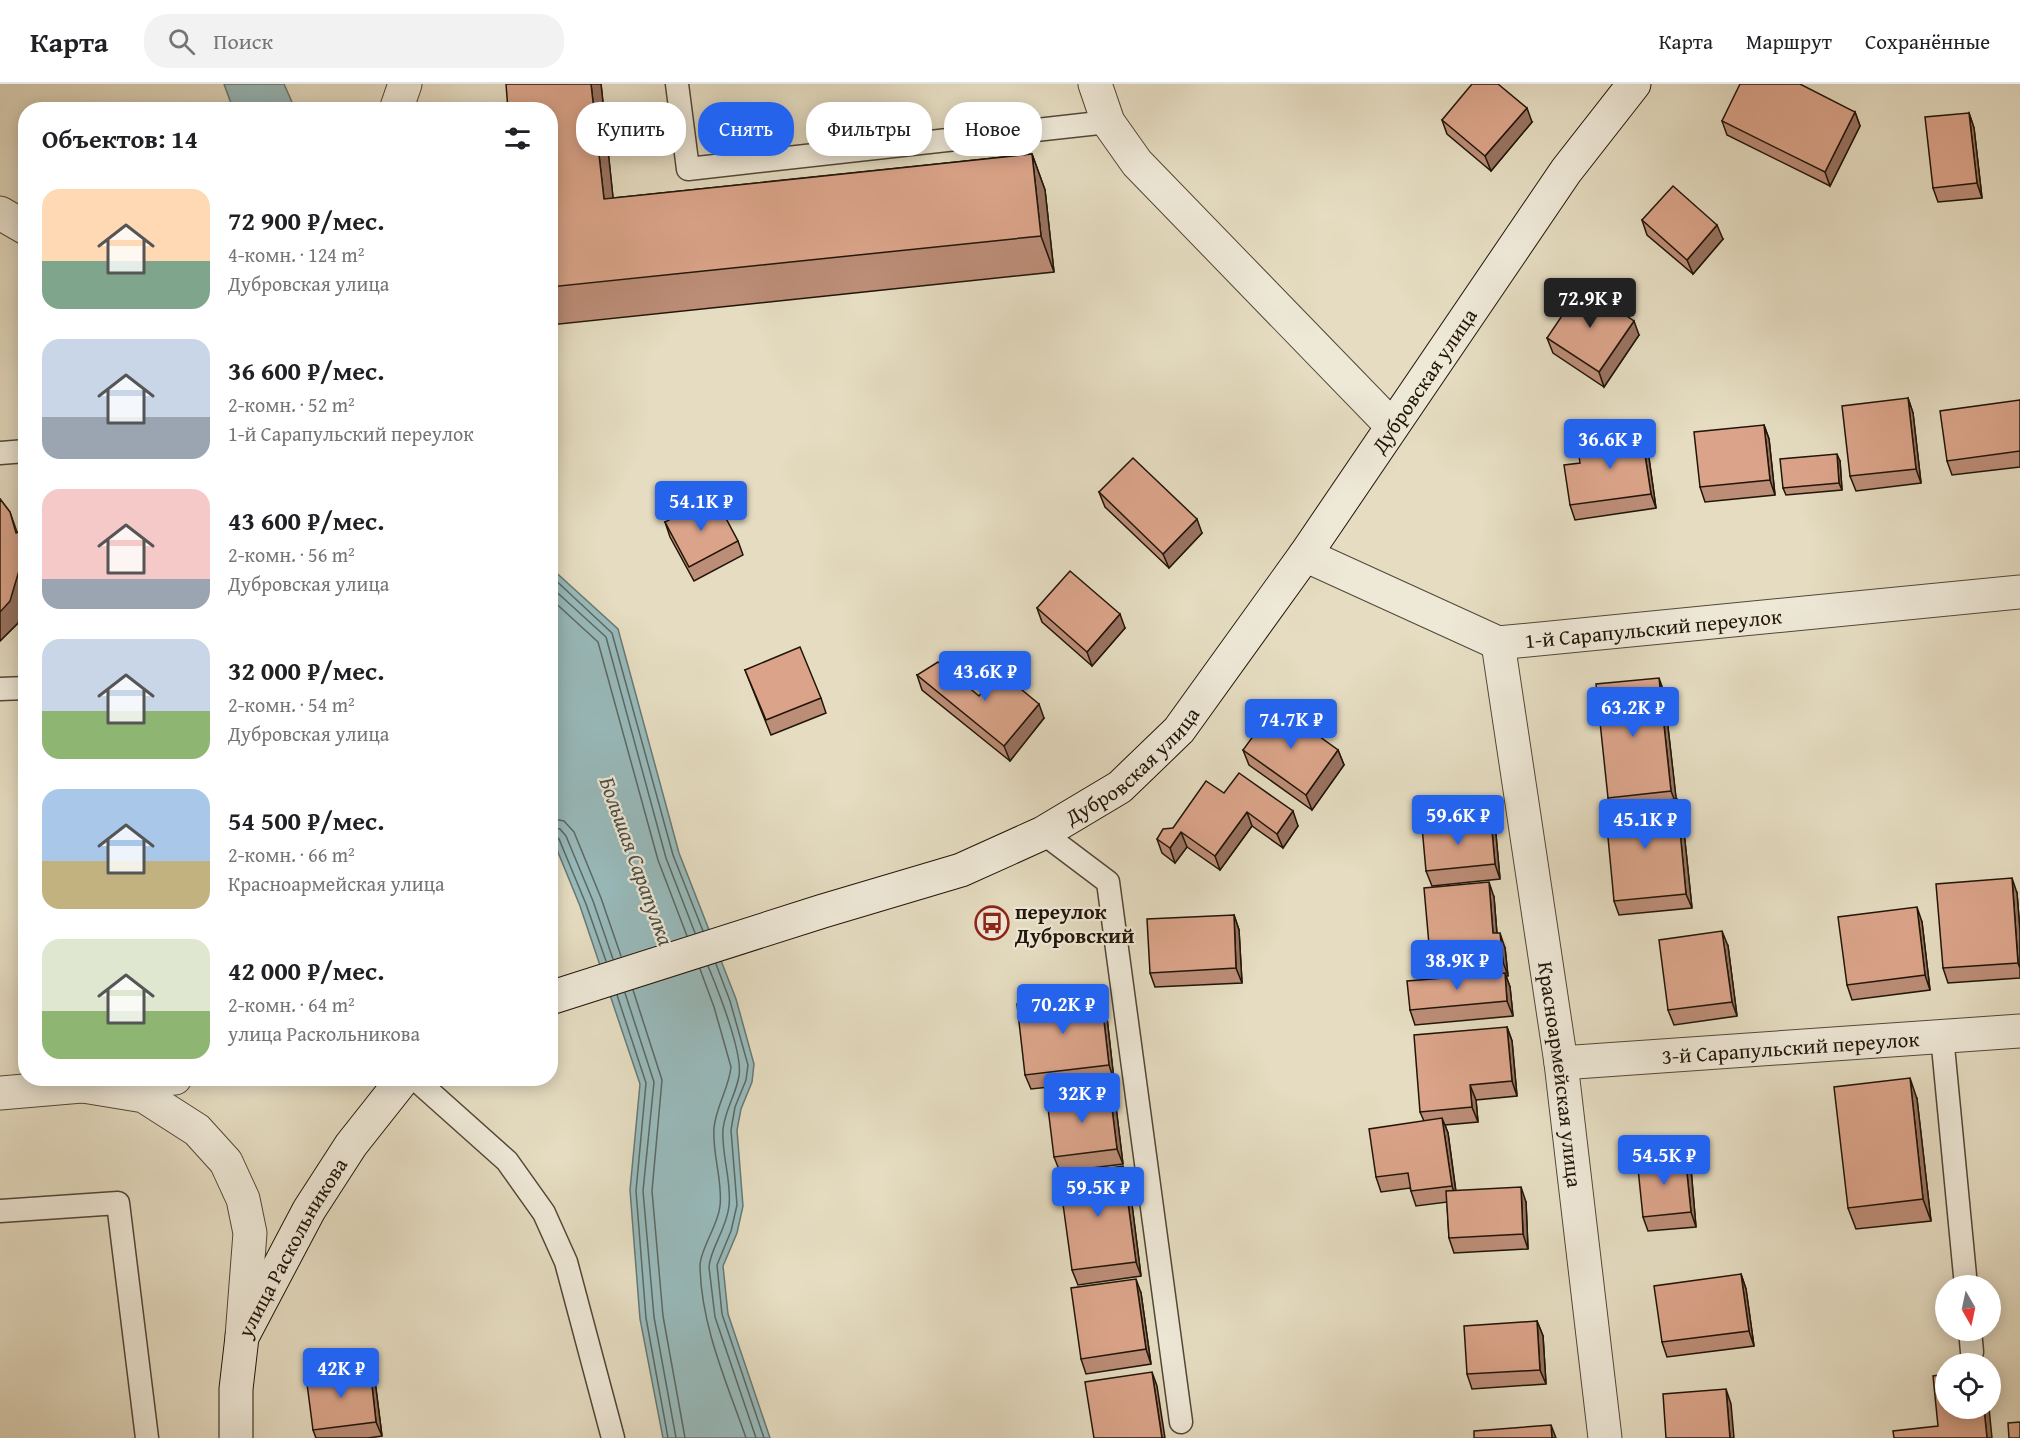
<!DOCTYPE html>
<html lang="ru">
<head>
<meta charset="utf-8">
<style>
	:root { --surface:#fff; --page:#f2f2f2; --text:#202124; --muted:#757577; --line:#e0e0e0; --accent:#2563eb }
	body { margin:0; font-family:"Gentium Book Plus",serif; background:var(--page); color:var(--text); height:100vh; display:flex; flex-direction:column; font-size:22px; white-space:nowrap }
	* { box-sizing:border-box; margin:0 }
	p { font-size:20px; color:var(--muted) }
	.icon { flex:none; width:33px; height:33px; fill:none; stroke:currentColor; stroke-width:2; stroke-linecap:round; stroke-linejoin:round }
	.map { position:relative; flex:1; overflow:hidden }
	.details { position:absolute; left:18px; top:18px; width:540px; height:984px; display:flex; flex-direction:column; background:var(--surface); border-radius:24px; box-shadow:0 3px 15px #0003 }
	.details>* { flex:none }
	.guide { position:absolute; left:576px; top:18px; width:570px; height:54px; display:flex; gap:12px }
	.needle { width:39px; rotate:171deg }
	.controls { position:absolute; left:1935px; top:1191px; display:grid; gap:12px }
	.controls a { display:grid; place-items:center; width:66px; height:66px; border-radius:50%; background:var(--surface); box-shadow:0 3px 15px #0003; font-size:30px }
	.price { position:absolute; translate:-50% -51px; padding:0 14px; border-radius:6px; background:var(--accent); color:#fff; font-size:20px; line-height:39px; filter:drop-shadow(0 2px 3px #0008) }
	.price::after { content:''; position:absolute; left:50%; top:36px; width:18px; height:14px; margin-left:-9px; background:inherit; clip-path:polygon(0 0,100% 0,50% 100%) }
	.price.on { background:#222; color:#fff }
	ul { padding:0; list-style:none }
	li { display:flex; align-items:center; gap:18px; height:150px; padding:0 24px }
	li span { display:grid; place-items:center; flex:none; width:168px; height:120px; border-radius:18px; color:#555 }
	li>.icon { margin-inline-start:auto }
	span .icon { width:72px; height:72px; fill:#fffc; stroke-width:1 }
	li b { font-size:26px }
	h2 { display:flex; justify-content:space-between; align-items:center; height:72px; padding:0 24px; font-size:26px }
	.pill { padding:0 21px; border-radius:24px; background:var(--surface); box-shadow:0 3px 15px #0003; font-size:21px; line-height:54px }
	.pill.on { background:var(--accent); color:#fff }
	header { display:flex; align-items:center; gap:36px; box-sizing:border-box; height:84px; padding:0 30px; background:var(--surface); border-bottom:2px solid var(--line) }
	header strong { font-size:28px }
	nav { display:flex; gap:33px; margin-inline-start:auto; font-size:21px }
	.search { width:420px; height:54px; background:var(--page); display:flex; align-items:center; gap:15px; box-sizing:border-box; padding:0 21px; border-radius:24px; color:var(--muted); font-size:22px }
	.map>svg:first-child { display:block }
	.water { fill:#98babb; stroke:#687873; stroke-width:1.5 }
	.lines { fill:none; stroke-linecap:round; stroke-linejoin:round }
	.shore { stroke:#5c6862; stroke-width:1.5 }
	.service-casing { stroke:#524736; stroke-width:25 }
	.minor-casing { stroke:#524736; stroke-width:35 }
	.secondary-casing { stroke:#211508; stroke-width:35 }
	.service { stroke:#eee8d7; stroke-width:22 }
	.minor { stroke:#eee8d7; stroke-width:33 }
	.secondary { stroke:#eee8d7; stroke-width:33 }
	.wall { fill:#bc8d77; stroke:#211508; stroke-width:1.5 }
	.shaded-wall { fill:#997361; stroke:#211508; stroke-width:1.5 }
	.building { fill:#dba48a; stroke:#211508; stroke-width:1.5 }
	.labels { text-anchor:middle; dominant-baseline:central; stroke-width:4.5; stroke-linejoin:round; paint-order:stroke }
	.street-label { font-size:21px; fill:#211508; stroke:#eee8d7 }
	.poi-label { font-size:21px; font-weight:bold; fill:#211508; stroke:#eee8d7; text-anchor:start }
	.water-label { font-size:22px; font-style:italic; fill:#4b4f47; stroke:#eee8d7 }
</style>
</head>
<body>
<header>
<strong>Карта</strong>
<div class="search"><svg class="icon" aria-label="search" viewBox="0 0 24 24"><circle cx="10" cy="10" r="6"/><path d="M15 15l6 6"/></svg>Поиск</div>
<nav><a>Карта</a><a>Маршрут</a><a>Сохранённые</a></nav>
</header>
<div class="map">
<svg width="2020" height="1354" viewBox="0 0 2020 1354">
	<rect width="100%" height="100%" fill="#e5dcc1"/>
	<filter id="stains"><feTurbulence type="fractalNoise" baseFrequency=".00333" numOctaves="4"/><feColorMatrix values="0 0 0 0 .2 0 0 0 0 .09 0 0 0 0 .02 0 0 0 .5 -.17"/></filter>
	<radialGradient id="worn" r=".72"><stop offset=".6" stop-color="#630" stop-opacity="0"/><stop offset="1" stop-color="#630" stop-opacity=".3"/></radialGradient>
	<!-- water -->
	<g class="water">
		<polygon points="224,0 284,0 295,25 233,25"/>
		<polygon points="550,483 618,545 679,769 736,915 754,980 752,998 741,1025 737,1046 743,1122 737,1149 723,1182 728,1230 770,1354 663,1354 640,1235 630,1106 640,1000 580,822 551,751"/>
	</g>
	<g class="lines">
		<!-- shore -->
		<g class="shore">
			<polyline points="550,491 612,549 673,771 703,847"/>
			<polyline points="550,502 606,553 666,774 695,849"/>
			<polyline points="550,514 598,558 658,776 687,852"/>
			<polyline points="550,734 564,737 574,748 601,814 621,872"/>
			<polyline points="550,743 560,745 566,752 593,817 613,875"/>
			<polyline points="550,751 555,751 559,755 586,820 606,877"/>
			<polyline points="716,880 730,917 748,981 746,996 735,1023 731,1046 737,1121 731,1147 717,1181 722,1230 764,1354"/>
			<path d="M708,882C718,906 743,969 739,992C736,1010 725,1026 723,1045C721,1070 732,1097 729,1122C727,1144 710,1165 709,1183L715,1233L756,1354"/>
			<path d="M700,885L714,923L731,983C729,1004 716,1022 714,1044C712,1070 723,1097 720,1122C718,1142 700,1165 700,1182C701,1242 727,1299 746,1354"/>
			<polyline points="633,906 662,996 652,1107 663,1232 685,1354"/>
			<polyline points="625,909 654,998 643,1107 654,1233 676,1354"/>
			<polyline points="617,911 646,999 636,1107 646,1234 668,1354"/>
		</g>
		<defs>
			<g id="service">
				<polyline points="677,0 688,85 1108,38"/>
				<polyline points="0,369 26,367"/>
				<polyline points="0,605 26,604"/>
				<polyline points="1043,749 1108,798 1181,1338"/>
				<polyline points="1942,952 1966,1202"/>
				<polyline points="414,994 507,1077 544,1129 566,1178 613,1354"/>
				<polyline points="0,1127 118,1119 147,1354"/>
				<polyline points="1970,1246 1972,1268"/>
			</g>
			<g id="minor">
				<polyline points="1095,0 1108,38 1137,79 1392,342"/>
				<polyline points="396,26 405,0"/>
				<polyline points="0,129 26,144"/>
				<path id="s1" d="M1305,471L1498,559L2020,508"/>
				<path id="s2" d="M1498,559L1561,979L1605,1354"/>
				<path id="s3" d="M1561,979L2020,947"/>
				<polyline points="83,1002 144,1012 197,1046 226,1078 243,1115 250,1149 242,1253"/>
				<polyline points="0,1009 175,994"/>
			</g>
			<g id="secondary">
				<path id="s4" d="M550,914L823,827L961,786L1043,749L1120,703L1179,646L1305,471L1566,87L1634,0"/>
				<path id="s5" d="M236,1354V1305L242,1253L309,1126L351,1061L404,994"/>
			</g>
		</defs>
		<!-- service casing -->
		<use href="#service" class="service-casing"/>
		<!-- minor casing -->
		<use href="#minor" class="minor-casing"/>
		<!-- secondary casing -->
		<use href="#secondary" class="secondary-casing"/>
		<!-- service -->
		<use href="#service" class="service"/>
		<!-- minor -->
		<use href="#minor" class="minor"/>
		<!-- secondary -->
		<use href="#secondary" class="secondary"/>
	</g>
	<!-- wall -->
	<g class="wall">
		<polygon points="601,0 613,114 1032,70 1045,106 1054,188 550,241 550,26"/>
		<polygon points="1855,28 1860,42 1830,102 1727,51 1722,37"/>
		<polygon points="1969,29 1974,44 1982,114 1938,118 1933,104"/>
		<polygon points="1442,36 1532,38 1491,87 1447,50"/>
		<polygon points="1642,136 1723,155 1693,190 1647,151"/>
		<polygon points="1639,251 1604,303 1553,269 1547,254"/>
		<polygon points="1908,314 1913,329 1921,399 1856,407 1850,392"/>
		<polygon points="2020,316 2020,383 1952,391 1947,377"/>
		<polygon points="1764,341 1769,355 1775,411 1705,418 1700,403"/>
		<polygon points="1647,360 1656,424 1575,436 1570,421 1580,379 1602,362"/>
		<polygon points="1840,377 1842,406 1786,411 1783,404"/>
		<polygon points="1099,408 1202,449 1169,484 1105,423"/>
		<polygon points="0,415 10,428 17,448 26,447 26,511 18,539 0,557"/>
		<polygon points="665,438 738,457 743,471 694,497 670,453"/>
		<polygon points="1037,524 1125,544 1092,582 1042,538"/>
		<polygon points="745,586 821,614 826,629 771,651"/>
		<polygon points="917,591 979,612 1044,634 1010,677 922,606"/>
		<polygon points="1664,608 1676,715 1677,715 1682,729 1692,824 1619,831 1614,817 1610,721 1608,714"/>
		<polygon points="1243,666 1338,666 1344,681 1312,726 1249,681"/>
		<polygon points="1224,709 1298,742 1283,764 1252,742 1220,786 1187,763 1175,779 1162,769 1157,755"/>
		<polygon points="1491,736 1496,751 1500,795 1432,802 1426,787"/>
		<polygon points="2017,809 2020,847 2020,894 1948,899 1943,884"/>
		<polygon points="1494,813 1497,849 1505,864 1508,892 1506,892 1510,903 1513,932 1415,941 1410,926 1435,895 1431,883"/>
		<polygon points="1234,831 1239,846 1242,899 1155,903 1150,889"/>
		<polygon points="1922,838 1930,906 1852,916 1847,901"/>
		<polygon points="1728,862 1737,932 1674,941 1668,926"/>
		<polygon points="1101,911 1106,925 1114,996 1031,1005 1025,991"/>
		<polygon points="1507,943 1512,957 1517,1012 1476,1016 1478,1038 1445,1041 1448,1049 1456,1107 1526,1118 1528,1165 1454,1169 1449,1154 1447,1118 1416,1122 1410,1104 1381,1108 1376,1093 1424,1037 1420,1028"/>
		<polygon points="1110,1008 1116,1023 1123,1080 1060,1088 1054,1073"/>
		<polygon points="1917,1015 1931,1137 1856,1145 1848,1124"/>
		<polygon points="1685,1070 1691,1085 1696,1143 1648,1147 1643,1133"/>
		<polygon points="1129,1097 1141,1192 1078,1201 1072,1186"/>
		<polygon points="1741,1190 1746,1205 1754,1262 1667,1273 1662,1258"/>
		<polygon points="1141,1209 1151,1280 1086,1290 1081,1275"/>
		<polygon points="1537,1237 1543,1252 1546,1300 1472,1305 1467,1290"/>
		<polygon points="370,1283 375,1297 382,1352 368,1354 316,1354 313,1346"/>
	</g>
	<!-- shaded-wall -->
	<g class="shaded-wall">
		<polygon points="591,0 601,0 617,151 604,115"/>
		<polygon points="1527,24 1532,38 1491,87 1485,72"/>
		<polygon points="1855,28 1860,42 1830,102 1825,88"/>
		<polygon points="1969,29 1974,44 1982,114 1977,99"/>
		<polygon points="1032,70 1045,106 1054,188 1041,152"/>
		<polygon points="1717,141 1723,155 1693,190 1687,176"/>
		<polygon points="1634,237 1639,251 1604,303 1599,288"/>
		<polygon points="1908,314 1913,329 1921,399 1916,385"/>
		<polygon points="1764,341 1769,355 1775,411 1770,396"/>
		<polygon points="1641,345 1647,360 1656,424 1651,410"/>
		<polygon points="1837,370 1840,377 1842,406 1839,399"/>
		<polygon points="1197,435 1202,449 1169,484 1163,470"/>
		<polygon points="21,480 26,493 26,511 18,539 0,557 0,528"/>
		<polygon points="1120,530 1125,544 1092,582 1087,568"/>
		<polygon points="1659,594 1664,608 1677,722 1671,707"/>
		<polygon points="1039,620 1044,634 1010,677 1004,662"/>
		<polygon points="1338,666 1344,681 1312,726 1306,711"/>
		<polygon points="1677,715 1682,729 1692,824 1686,810"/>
		<polygon points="1293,727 1298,742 1283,764 1277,750"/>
		<polygon points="1247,728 1252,742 1220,786 1215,772"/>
		<polygon points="1491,736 1496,751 1500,795 1495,780"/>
		<polygon points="1181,748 1187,763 1175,779 1170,764"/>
		<polygon points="2012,794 2017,809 2020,847 2020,884 2018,879"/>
		<polygon points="1489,798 1494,813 1498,864 1493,849"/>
		<polygon points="1917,823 1922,838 1930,906 1925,891"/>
		<polygon points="1234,831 1239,846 1242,899 1236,884"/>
		<polygon points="1722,847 1728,862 1737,932 1732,918"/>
		<polygon points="1500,849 1505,864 1508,892 1503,878"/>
		<polygon points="1505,889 1510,903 1513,932 1507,917"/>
		<polygon points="1101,911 1106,925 1114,996 1109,981"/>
		<polygon points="1507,943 1512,957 1517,1012 1512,997"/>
		<polygon points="1910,994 1917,1015 1931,1137 1923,1115"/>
		<polygon points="1470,1001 1476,1016 1478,1038 1472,1023"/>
		<polygon points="1110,1008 1116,1023 1123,1080 1117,1065"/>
		<polygon points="1442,1034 1448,1049 1457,1117 1452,1102"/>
		<polygon points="1685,1070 1691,1085 1696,1143 1691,1128"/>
		<polygon points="1123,1082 1129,1097 1141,1192 1136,1178"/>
		<polygon points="1521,1103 1526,1118 1528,1165 1523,1150"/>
		<polygon points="1741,1190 1746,1205 1754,1262 1749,1247"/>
		<polygon points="1136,1195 1141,1209 1151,1280 1146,1265"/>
		<polygon points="1537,1237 1543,1252 1546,1300 1540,1286"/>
		<polygon points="370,1283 375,1297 382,1352 376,1338"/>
		<polygon points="1152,1288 1157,1302 1165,1354 1162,1354"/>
		<polygon points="1726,1305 1731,1320 1734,1354 1730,1354"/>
		<polygon points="1984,1324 1989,1324 1992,1354 1987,1354"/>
		<polygon points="1551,1341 1556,1354 1552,1354"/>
	</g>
	<!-- building -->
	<g class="building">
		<polygon points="506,0 591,0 604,115 1032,70 1041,152 550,203 550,26 508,26"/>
		<polygon points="1472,0 1498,0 1527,24 1485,72 1442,36"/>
		<polygon points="1740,0 1800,0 1855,28 1825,88 1722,37"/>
		<polygon points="1969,29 1977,99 1933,104 1925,33"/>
		<polygon points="1673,102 1717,141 1687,176 1642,136"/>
		<polygon points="1582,202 1634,237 1599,288 1547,254"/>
		<polygon points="1908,314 1916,385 1850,392 1842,322"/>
		<polygon points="2020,316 2020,367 1947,377 1940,327"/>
		<polygon points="1764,341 1770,396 1700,403 1694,348"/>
		<polygon points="1641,345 1651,410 1570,421 1564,381 1580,379 1578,365 1602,362 1600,351"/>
		<polygon points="1837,370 1839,399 1783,404 1780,375"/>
		<polygon points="1133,374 1197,435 1163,470 1099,408"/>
		<polygon points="714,412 738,457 689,483 665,438"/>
		<polygon points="0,415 10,428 16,449 26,447 26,479 21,480 10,517 0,528"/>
		<polygon points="1070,487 1120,530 1087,568 1037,524"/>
		<polygon points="800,563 821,614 766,636 745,586"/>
		<polygon points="938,578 979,612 999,587 1039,620 1004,662 917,591"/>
		<polygon points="1659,594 1671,707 1608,714 1596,600"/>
		<polygon points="1276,621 1338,666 1306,711 1243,666"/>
		<polygon points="1239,689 1293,727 1277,750 1247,728 1215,772 1181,748 1170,764 1157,755 1163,745 1173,744 1206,697 1224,709"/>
		<polygon points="1677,715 1686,810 1614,817 1605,722"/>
		<polygon points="1491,736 1495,780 1426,787 1422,743"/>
		<polygon points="2012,794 2018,879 1943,884 1936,800"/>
		<polygon points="1489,798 1493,849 1500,849 1503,878 1431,883 1424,804"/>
		<polygon points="1917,823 1925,891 1847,901 1838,833"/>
		<polygon points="1234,831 1236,884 1150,889 1147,835"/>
		<polygon points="1722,847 1732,918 1668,926 1659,856"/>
		<polygon points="1505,889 1507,917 1410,926 1407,897"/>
		<polygon points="1101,911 1109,981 1025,991 1017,920"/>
		<polygon points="1507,943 1512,997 1470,1001 1472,1023 1420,1028 1414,951"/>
		<polygon points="1910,994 1923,1115 1848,1124 1834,1003"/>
		<polygon points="1110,1008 1117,1065 1054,1073 1047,1016"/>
		<polygon points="1442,1034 1452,1102 1411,1107 1408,1089 1376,1093 1369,1045"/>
		<polygon points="1685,1070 1691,1128 1643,1133 1637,1075"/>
		<polygon points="1123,1082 1136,1178 1072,1186 1059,1091"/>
		<polygon points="1521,1103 1523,1150 1449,1154 1446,1107"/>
		<polygon points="1741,1190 1749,1247 1662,1258 1654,1202"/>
		<polygon points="1136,1195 1146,1265 1081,1275 1071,1204"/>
		<polygon points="1537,1237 1540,1286 1467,1290 1464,1242"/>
		<polygon points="370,1283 376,1338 313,1346 306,1292"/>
		<polygon points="1152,1288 1162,1354 1094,1354 1085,1298"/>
		<polygon points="1946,1290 1946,1324 1984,1324 1987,1354 1894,1354 1893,1347 1938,1342 1933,1292"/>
		<polygon points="1726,1305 1730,1354 1666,1354 1663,1310"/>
		<polygon points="2020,1338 2020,1354 2009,1354 2008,1339"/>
		<polygon points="1551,1341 1552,1354 1474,1354 1474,1347"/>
	</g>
	<!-- icons -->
	<defs>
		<symbol id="bus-ring" viewBox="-11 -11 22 22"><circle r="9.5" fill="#eee8d7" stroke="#8f2418" stroke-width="1.5"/><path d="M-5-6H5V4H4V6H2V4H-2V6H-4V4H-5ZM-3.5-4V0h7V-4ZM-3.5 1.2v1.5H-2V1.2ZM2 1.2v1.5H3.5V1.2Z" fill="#8f2418"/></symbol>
	</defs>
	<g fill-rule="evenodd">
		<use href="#bus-ring" x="973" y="820" width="38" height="38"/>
	</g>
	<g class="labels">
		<!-- street labels -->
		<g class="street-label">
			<text stroke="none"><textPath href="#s4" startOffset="1119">Дубровская улица</textPath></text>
			<text stroke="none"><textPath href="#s1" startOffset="368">1-й Сарапульский переулок</textPath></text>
			<text stroke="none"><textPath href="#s4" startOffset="633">Дубровская улица</textPath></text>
			<text stroke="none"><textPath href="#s3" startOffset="230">3-й Сарапульский переулок</textPath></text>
			<text stroke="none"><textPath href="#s2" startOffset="436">Красноармейская улица</textPath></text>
			<text stroke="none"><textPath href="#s5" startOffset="204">улица Раскольникова</textPath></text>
		</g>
		<!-- poi labels -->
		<g class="poi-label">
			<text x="1015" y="827">переулок<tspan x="1015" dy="24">Дубровский</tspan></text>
		</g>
		<!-- water labels -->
		<g class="water-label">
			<text transform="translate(637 777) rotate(70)">Большая Сарапулка</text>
		</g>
	</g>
	<rect width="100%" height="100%" filter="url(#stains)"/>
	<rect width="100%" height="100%" fill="url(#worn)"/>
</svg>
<div class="controls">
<a><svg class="needle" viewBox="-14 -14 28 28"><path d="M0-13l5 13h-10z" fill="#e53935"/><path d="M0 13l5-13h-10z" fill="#757577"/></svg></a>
<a><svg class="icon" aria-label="locate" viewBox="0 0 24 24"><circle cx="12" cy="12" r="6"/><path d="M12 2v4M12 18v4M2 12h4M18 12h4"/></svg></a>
</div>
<b class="price on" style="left:1590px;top:245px">72.9K ₽</b>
<b class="price" style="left:1610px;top:386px">36.6K ₽</b>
<b class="price" style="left:701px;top:448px">54.1K ₽</b>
<b class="price" style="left:985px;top:618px">43.6K ₽</b>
<b class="price" style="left:1633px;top:654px">63.2K ₽</b>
<b class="price" style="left:1291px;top:666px">74.7K ₽</b>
<b class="price" style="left:1458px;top:762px">59.6K ₽</b>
<b class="price" style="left:1645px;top:766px">45.1K ₽</b>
<b class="price" style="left:1457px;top:907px">38.9K ₽</b>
<b class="price" style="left:1063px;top:951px">70.2K ₽</b>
<b class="price" style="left:1082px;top:1040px">32K ₽</b>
<b class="price" style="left:1664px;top:1102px">54.5K ₽</b>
<b class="price" style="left:1098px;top:1134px">59.5K ₽</b>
<b class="price" style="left:341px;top:1315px">42K ₽</b>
<div class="guide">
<a class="pill">Купить</a>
<a class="pill on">Снять</a>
<a class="pill">Фильтры</a>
<a class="pill">Новое</a>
</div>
<section class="details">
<h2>Объектов: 14<svg class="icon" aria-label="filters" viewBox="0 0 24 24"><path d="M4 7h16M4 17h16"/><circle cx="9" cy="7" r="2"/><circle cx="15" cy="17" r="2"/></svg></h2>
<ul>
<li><span style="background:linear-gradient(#ffd9b3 60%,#7fa58c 0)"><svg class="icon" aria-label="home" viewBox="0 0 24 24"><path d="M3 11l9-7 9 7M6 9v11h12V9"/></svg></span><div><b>72 900 ₽/мес.</b><p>4-комн. · 124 m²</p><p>Дубровская улица</p></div></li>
<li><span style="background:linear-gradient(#c9d6e8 65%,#9aa5b1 0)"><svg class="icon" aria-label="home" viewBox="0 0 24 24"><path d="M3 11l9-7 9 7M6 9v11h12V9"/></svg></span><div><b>36 600 ₽/мес.</b><p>2-комн. · 52 m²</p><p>1-й Сарапульский переулок</p></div></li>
<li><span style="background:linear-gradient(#f6c9c9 75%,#9aa5b1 0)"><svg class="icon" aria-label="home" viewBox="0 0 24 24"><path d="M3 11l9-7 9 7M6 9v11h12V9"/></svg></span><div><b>43 600 ₽/мес.</b><p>2-комн. · 56 m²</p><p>Дубровская улица</p></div></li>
<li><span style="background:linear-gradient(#c9d6e8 60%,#8fb573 0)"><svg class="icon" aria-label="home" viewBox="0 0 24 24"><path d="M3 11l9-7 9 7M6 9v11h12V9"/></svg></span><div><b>32 000 ₽/мес.</b><p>2-комн. · 54 m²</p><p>Дубровская улица</p></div></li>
<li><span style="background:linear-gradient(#a9c7e8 60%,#c2b280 0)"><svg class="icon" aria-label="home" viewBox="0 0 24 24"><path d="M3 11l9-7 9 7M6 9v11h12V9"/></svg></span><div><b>54 500 ₽/мес.</b><p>2-комн. · 66 m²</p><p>Красноармейская улица</p></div></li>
<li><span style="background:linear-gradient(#dfe7d0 60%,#8fb573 0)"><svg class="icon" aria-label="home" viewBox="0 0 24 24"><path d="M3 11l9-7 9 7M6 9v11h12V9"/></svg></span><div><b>42 000 ₽/мес.</b><p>2-комн. · 64 m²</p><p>улица Раскольникова</p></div></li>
</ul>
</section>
</div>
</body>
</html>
